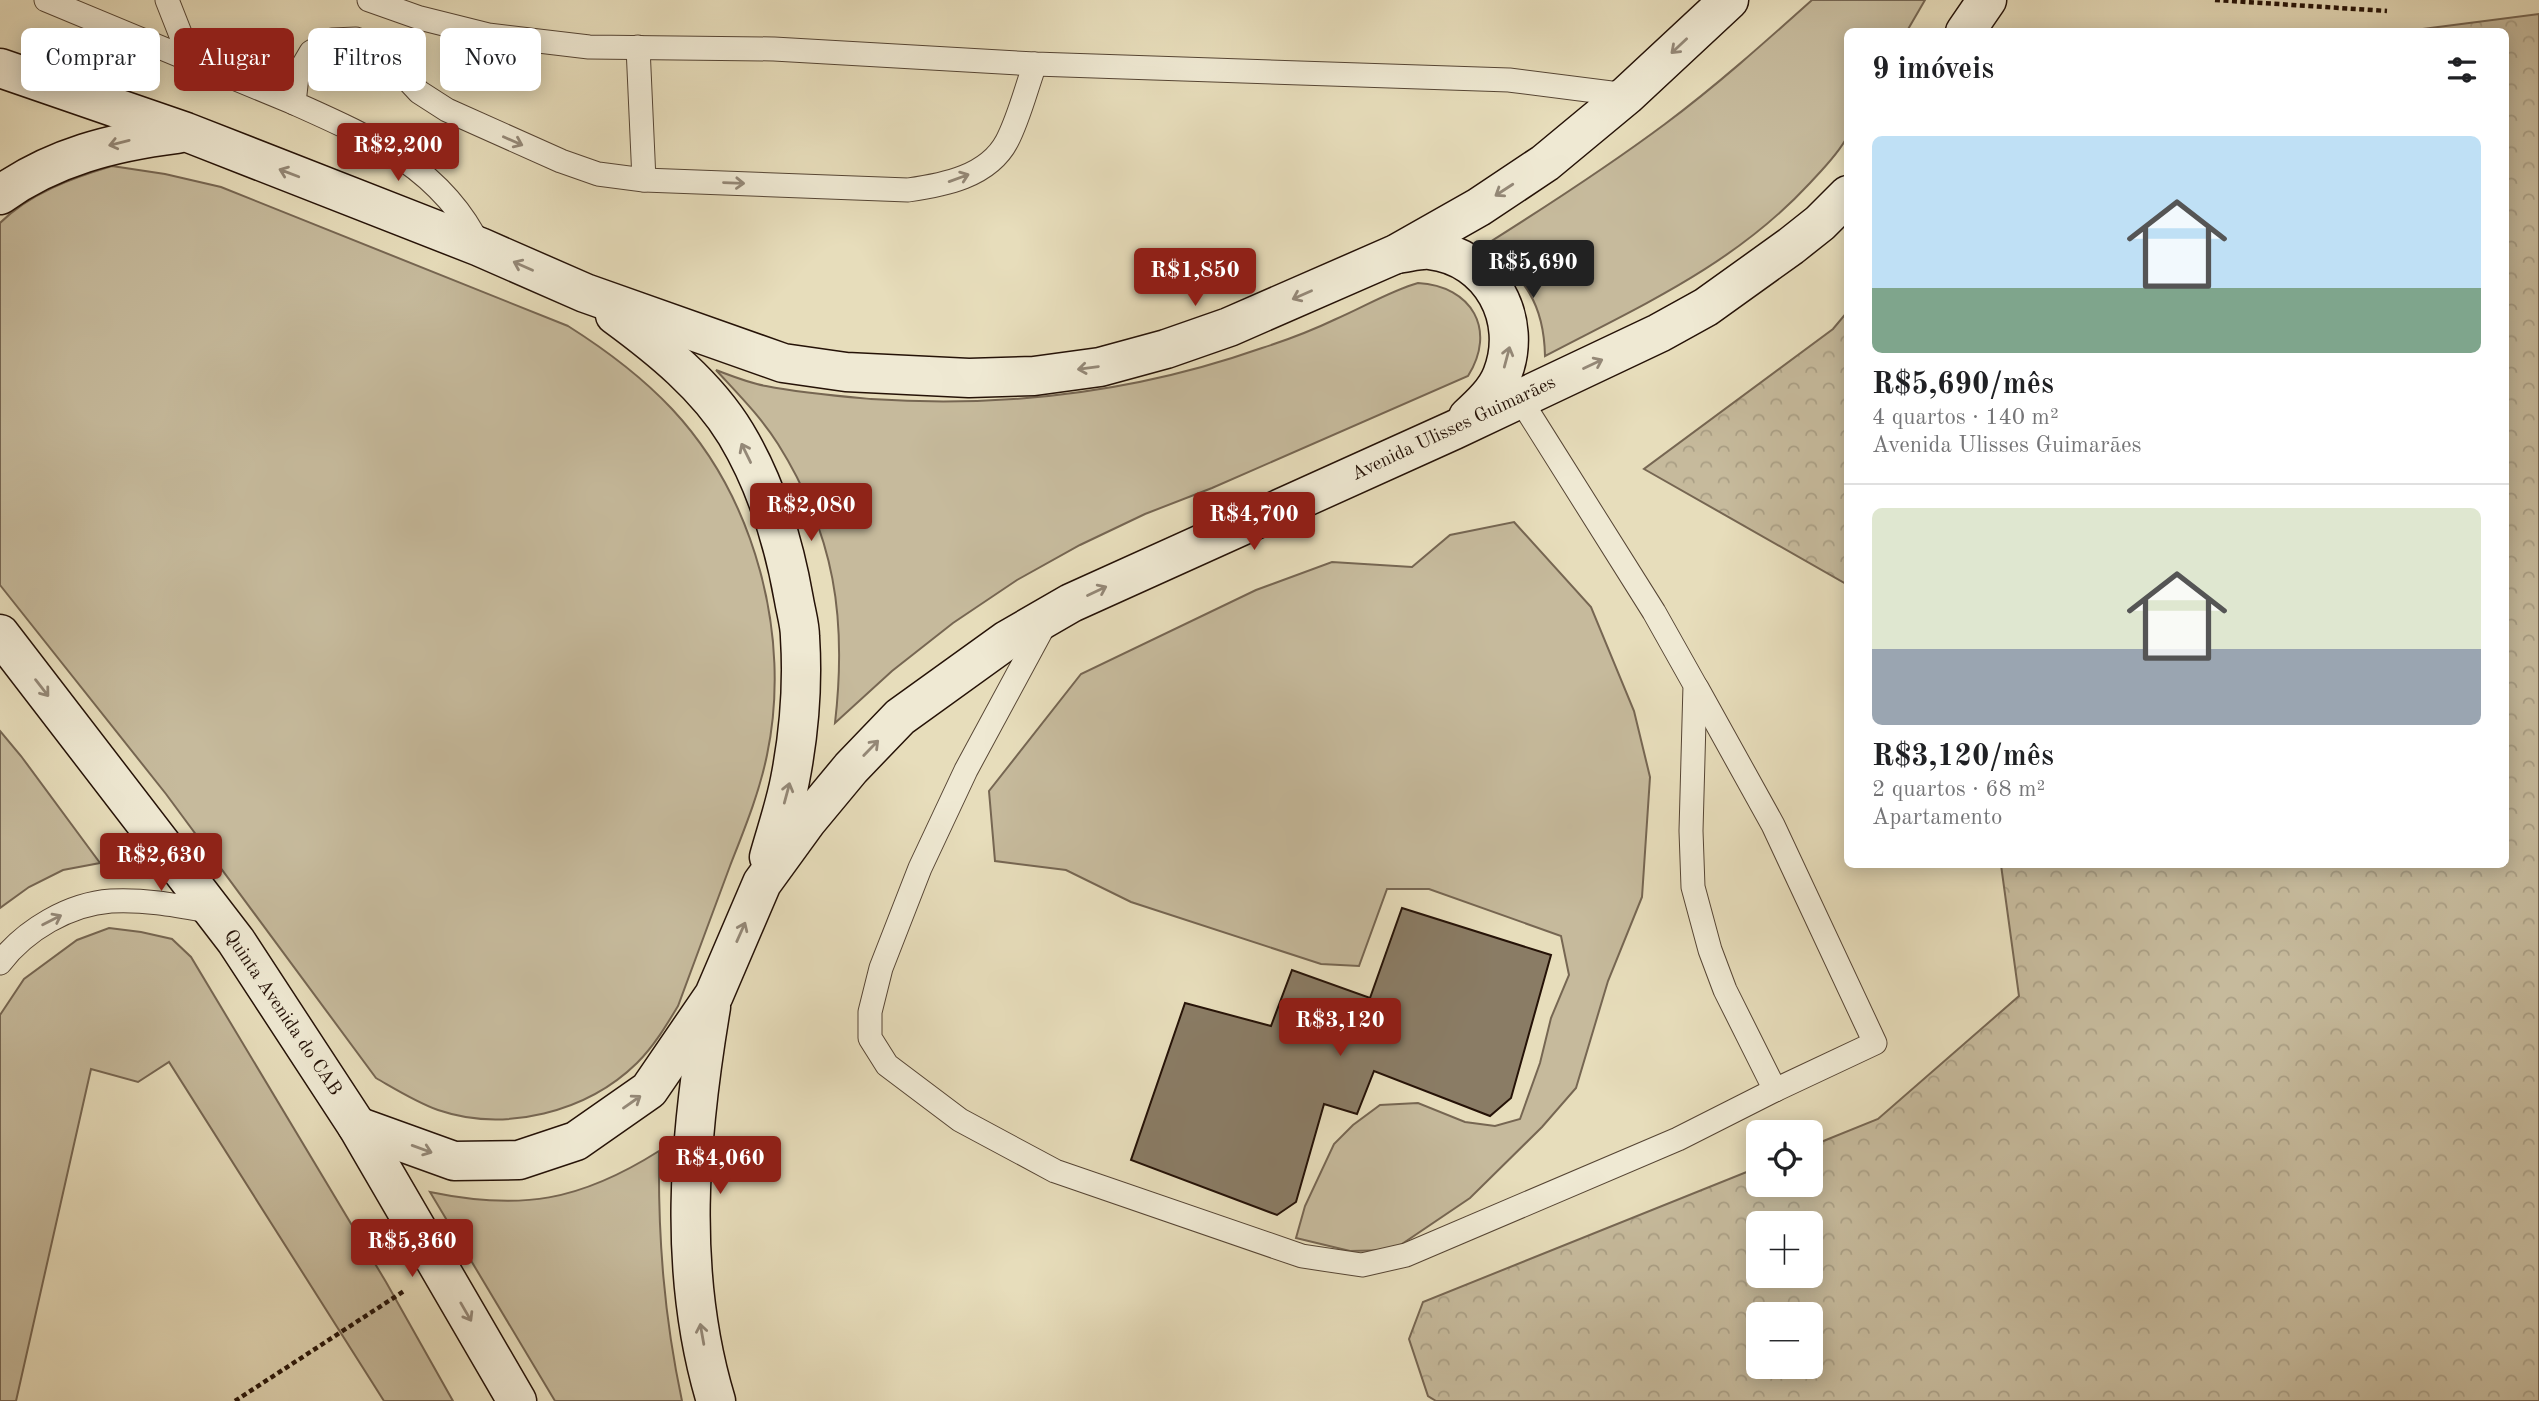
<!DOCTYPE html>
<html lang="pt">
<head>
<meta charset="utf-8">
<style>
	:root { --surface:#fff; --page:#f2f2f2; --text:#202124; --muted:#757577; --line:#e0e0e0; --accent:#8f2418 }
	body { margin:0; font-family:"Old Standard TT",serif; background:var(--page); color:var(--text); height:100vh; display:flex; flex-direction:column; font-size:26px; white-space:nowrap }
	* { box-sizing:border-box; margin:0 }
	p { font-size:23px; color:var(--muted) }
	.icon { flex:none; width:38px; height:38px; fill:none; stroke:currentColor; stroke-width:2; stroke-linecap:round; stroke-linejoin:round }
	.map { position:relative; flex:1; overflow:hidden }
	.details { position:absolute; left:1844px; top:28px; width:665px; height:840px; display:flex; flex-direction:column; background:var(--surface); border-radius:10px; box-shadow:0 4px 18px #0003 }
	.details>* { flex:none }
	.hud { position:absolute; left:21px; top:28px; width:665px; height:63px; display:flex; gap:14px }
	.buttons { position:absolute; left:1746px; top:1120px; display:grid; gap:14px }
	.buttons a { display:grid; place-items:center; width:77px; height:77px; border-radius:10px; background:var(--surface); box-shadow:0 4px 18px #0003; font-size:35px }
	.price { position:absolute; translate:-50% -60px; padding:0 16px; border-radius:7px; background:var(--accent); color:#fff; font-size:23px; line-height:46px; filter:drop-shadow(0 2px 4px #0008) }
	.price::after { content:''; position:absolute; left:50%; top:42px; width:21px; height:16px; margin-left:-10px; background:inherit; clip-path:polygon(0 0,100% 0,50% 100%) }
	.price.selected { background:#222; color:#fff }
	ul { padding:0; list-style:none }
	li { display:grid; align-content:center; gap:14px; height:371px; padding:0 28px }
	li+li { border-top:2px solid var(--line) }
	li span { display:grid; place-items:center; height:217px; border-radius:10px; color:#555 }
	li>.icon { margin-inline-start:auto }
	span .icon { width:126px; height:126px; fill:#fffc; stroke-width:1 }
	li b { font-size:30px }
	h2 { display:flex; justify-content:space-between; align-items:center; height:84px; padding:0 28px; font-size:30px }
	.pill { padding:0 24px; border-radius:10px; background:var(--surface); box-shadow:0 4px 18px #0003; font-size:24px; line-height:63px }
	.pill.selected { background:var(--accent); color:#fff }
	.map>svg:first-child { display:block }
	.green { fill:#c6ba9c; stroke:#766652; stroke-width:2 }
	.forest { fill:url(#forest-crowns); stroke:#766652; stroke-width:2; fill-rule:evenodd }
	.building { fill:#8a7c65; stroke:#251207; stroke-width:2 }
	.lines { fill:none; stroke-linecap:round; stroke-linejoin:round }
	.service-casing { stroke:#564534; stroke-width:25 }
	.secondary-casing { stroke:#251207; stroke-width:41 }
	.path { stroke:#251207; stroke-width:4.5; stroke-dasharray:5 3.5; stroke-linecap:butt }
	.service { stroke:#efe9d3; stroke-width:23 }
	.secondary { stroke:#efe9d3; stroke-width:38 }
	.oneway { stroke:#948877 }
	.labels { text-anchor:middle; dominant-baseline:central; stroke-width:5; stroke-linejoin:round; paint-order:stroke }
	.street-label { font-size:19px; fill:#251207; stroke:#efe9d3 }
</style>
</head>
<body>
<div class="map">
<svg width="2539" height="1401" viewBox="0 0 2539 1401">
	<defs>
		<pattern id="forest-crowns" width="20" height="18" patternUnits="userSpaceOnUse" patternTransform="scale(1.75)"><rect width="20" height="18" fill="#c6ba9c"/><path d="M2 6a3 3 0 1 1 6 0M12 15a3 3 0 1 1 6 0" fill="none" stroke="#aa9f85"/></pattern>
	</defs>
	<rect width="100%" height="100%" fill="#e7ddbb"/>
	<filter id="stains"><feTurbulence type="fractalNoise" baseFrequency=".00286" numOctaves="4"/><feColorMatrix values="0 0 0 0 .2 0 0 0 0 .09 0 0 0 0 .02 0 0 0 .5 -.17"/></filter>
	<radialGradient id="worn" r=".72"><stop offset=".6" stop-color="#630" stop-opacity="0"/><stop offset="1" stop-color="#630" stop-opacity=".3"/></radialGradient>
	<!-- green -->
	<g class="green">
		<path d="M1812,0H1925L1907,31L1848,32C1848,48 1852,128 1847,137C1839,153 1822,170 1810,183C1734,265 1642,305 1545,356C1544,304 1525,276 1482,247C1544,208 1606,168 1665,124C1716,86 1764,43 1812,0Z"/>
		<path d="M112,166L165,174L221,187L568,326C606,350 641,376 672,409C755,498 792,636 767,755C759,794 744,830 730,866C713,913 695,959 678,1006C666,1026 654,1046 637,1063C587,1112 505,1133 438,1110C416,1102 397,1090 376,1078L166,794L0,585V223C30,193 72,178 112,166Z"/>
		<path d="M1418,283C1472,286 1497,330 1468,376L1212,488L1145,514L1080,545L1017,580L953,623L892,671L835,723C847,619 835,535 778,444C761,417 738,394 716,370C732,376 749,383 766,386C801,393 837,396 871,399C1004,408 1137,392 1262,348C1287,340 1313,330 1336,319C1364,307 1390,291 1418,283Z"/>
		<polygon points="1514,522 1591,607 1634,711 1650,777 1642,897 1608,981 1576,1088 1542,1127 1470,1198 1393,1250 1350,1251 1296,1238 1305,1206 1334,1144 1353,1125 1380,1105 1418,1103 1465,1122 1495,1126 1520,1119 1540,1063 1551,1018 1569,975 1561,936 1429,889 1387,889 1359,966 1321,964 1131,902 1066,870 995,861 989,791 1081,674 1256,590 1332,562 1412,567 1450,535"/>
		<polygon points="0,731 21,756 100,863 63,870 29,887 0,908"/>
		<polygon points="109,928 141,932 172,939 191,957 386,1282 453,1401 384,1401 169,1062 138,1082 91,1069 16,1401 0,1401 0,1015 24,979 77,940"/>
		<path d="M659,1151C658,1238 664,1316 682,1401H555L430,1192C521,1211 580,1201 659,1151Z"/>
	</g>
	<!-- forest -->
	<g class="forest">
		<path d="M2539,14V1401H1436L1428,1396L1409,1339L1423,1302L1759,1167V1185H1811V1146L1878,1119L2019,996L2001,865L2506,864V32L2407,31ZM1759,1223H1811V1276H1759ZM1759,1314H1811V1367H1759Z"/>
		<polygon points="1848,311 1848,585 1644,469 1833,329"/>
	</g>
	<!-- building -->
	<polygon class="building" points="1402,908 1551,955 1511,1098 1490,1116 1374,1071 1357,1114 1324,1104 1296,1202 1277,1215 1131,1160 1185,1003 1271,1026 1292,970 1370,998"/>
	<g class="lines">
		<defs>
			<g id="service">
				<polyline points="46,0 294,103"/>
				<polyline points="167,0 191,61"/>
				<polyline points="369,0 420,18 488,35 589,47 774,49 1035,64 1509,80 1627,95"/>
				<polyline points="638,47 644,180"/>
				<path d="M480,247C442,168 370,137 294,103L297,76L311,52L332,40L356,39L379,49L419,92L447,110L561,161L598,174L644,180L908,190C943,185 988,177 1007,141C1019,118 1026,89 1035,64"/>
				<polyline points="1046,622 966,770 920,868 881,968 870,1012 870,1038 887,1065 960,1120 1055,1171 1302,1256 1362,1265 1406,1255 1678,1139 1775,1090 1725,990 1710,950 1693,887 1691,831 1695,685 1654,612 1520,399"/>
				<polyline points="1697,688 1773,825 1875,1043 1775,1090"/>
				<path d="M0,963C25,930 69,904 111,901C146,899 180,906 214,912"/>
			</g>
			<g id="secondary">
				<polyline points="1965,32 1987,0"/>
				<polyline points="0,68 186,132 480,247 585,293 783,363 846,372 969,378 1034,376 1100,367 1166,349 1229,327 1396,254 1479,207 1545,163 1627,95 1729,0"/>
				<path d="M0,195C53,157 113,142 177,134"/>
				<path d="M1397,254C1407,253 1420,249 1430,250C1491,257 1524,320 1502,375C1496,391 1481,405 1468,417"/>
				<path d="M615,315C660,348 707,386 736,434C766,484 784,543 794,600C796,612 800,625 800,637C803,684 799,734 790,780C785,806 776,832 769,857"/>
				<polyline points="0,634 236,941 357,1126 517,1401"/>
				<path d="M711,1007C689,1138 677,1272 716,1401"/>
				<polyline points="357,1126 454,1161 519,1160 576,1141 649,1090 714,995 762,883 807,821 851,768 900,717 1007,640 1071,603 1454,430 1659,333 1706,307 1791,246 1820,223 1848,195"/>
			</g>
		</defs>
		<!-- service casing -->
		<use href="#service" class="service-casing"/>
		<!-- secondary casing -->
		<use href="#secondary" class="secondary-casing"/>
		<!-- path -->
		<g class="path">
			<polyline points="2215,0 2387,11"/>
			<polyline points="235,1401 404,1291"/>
		</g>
		<!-- service -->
		<use href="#service" class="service"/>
		<!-- secondary -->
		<use href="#secondary" class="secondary"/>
	</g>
	<!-- one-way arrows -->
	<defs><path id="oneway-shaft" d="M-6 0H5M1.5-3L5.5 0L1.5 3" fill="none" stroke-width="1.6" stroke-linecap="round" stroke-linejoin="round" transform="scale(1.75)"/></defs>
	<g class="oneway">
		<use href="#oneway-shaft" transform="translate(1679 46) rotate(137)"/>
		<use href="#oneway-shaft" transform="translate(513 141) rotate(24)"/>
		<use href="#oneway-shaft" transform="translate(119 143) rotate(166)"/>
		<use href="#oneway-shaft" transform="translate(289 173) rotate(-159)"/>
		<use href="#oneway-shaft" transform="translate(959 178) rotate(-20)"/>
		<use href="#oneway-shaft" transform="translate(734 183) rotate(2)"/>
		<use href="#oneway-shaft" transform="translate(1504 190) rotate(147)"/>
		<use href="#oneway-shaft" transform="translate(523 266) rotate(-156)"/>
		<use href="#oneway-shaft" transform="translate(1302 295) rotate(156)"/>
		<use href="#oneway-shaft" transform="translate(1507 357) rotate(-75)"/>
		<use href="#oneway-shaft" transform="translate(1593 364) rotate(-25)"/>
		<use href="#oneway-shaft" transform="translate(1088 368) rotate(172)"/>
		<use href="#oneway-shaft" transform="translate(746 453) rotate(-116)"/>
		<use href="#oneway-shaft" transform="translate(1097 591) rotate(-25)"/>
		<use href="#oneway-shaft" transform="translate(42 688) rotate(52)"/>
		<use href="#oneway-shaft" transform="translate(871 748) rotate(-46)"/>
		<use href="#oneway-shaft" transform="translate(787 793) rotate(-75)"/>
		<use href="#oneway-shaft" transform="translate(52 920) rotate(-27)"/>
		<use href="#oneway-shaft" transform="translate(741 932) rotate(-66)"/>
		<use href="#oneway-shaft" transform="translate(632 1102) rotate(-35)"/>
		<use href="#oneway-shaft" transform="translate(422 1149) rotate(20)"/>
		<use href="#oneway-shaft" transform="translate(466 1312) rotate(60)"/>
		<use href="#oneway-shaft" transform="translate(702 1334) rotate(-100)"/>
	</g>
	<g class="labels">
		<!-- street labels -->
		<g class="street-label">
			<text transform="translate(1454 429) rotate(-25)">Avenida Ulisses Guimarães</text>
			<text transform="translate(282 1013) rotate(56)">Quinta Avenida do CAB</text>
		</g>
	</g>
	<rect width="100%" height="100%" filter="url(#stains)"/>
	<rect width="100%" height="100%" fill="url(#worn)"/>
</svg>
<div class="buttons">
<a><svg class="icon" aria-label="locate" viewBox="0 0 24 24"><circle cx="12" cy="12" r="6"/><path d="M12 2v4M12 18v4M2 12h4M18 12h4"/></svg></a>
<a>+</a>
<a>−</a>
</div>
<b class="price" style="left:398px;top:183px">R$2,200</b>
<b class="price selected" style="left:1533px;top:300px">R$5,690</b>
<b class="price" style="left:1195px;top:308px">R$1,850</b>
<b class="price" style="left:811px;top:543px">R$2,080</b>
<b class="price" style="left:1254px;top:552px">R$4,700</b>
<b class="price" style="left:161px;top:893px">R$2,630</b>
<b class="price" style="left:1340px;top:1058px">R$3,120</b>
<b class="price" style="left:720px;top:1196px">R$4,060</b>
<b class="price" style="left:412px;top:1279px">R$5,360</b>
<div class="hud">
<a class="pill">Comprar</a>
<a class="pill selected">Alugar</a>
<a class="pill">Filtros</a>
<a class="pill">Novo</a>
</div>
<section class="details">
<h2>9 imóveis<svg class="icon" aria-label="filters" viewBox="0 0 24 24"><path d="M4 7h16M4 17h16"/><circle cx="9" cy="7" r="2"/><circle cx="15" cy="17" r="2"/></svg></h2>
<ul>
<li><span style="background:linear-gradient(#bfe0f5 70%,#7fa58c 0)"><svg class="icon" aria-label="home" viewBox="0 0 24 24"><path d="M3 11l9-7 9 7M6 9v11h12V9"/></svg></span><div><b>R$5,690/mês</b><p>4 quartos · 140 m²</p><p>Avenida Ulisses Guimarães</p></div></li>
<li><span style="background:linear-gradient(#dfe7d0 65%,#9aa5b1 0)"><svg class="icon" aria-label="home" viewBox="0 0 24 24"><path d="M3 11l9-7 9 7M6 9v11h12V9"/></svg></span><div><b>R$3,120/mês</b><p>2 quartos · 68 m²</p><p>Apartamento</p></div></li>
</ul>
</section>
</div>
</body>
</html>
